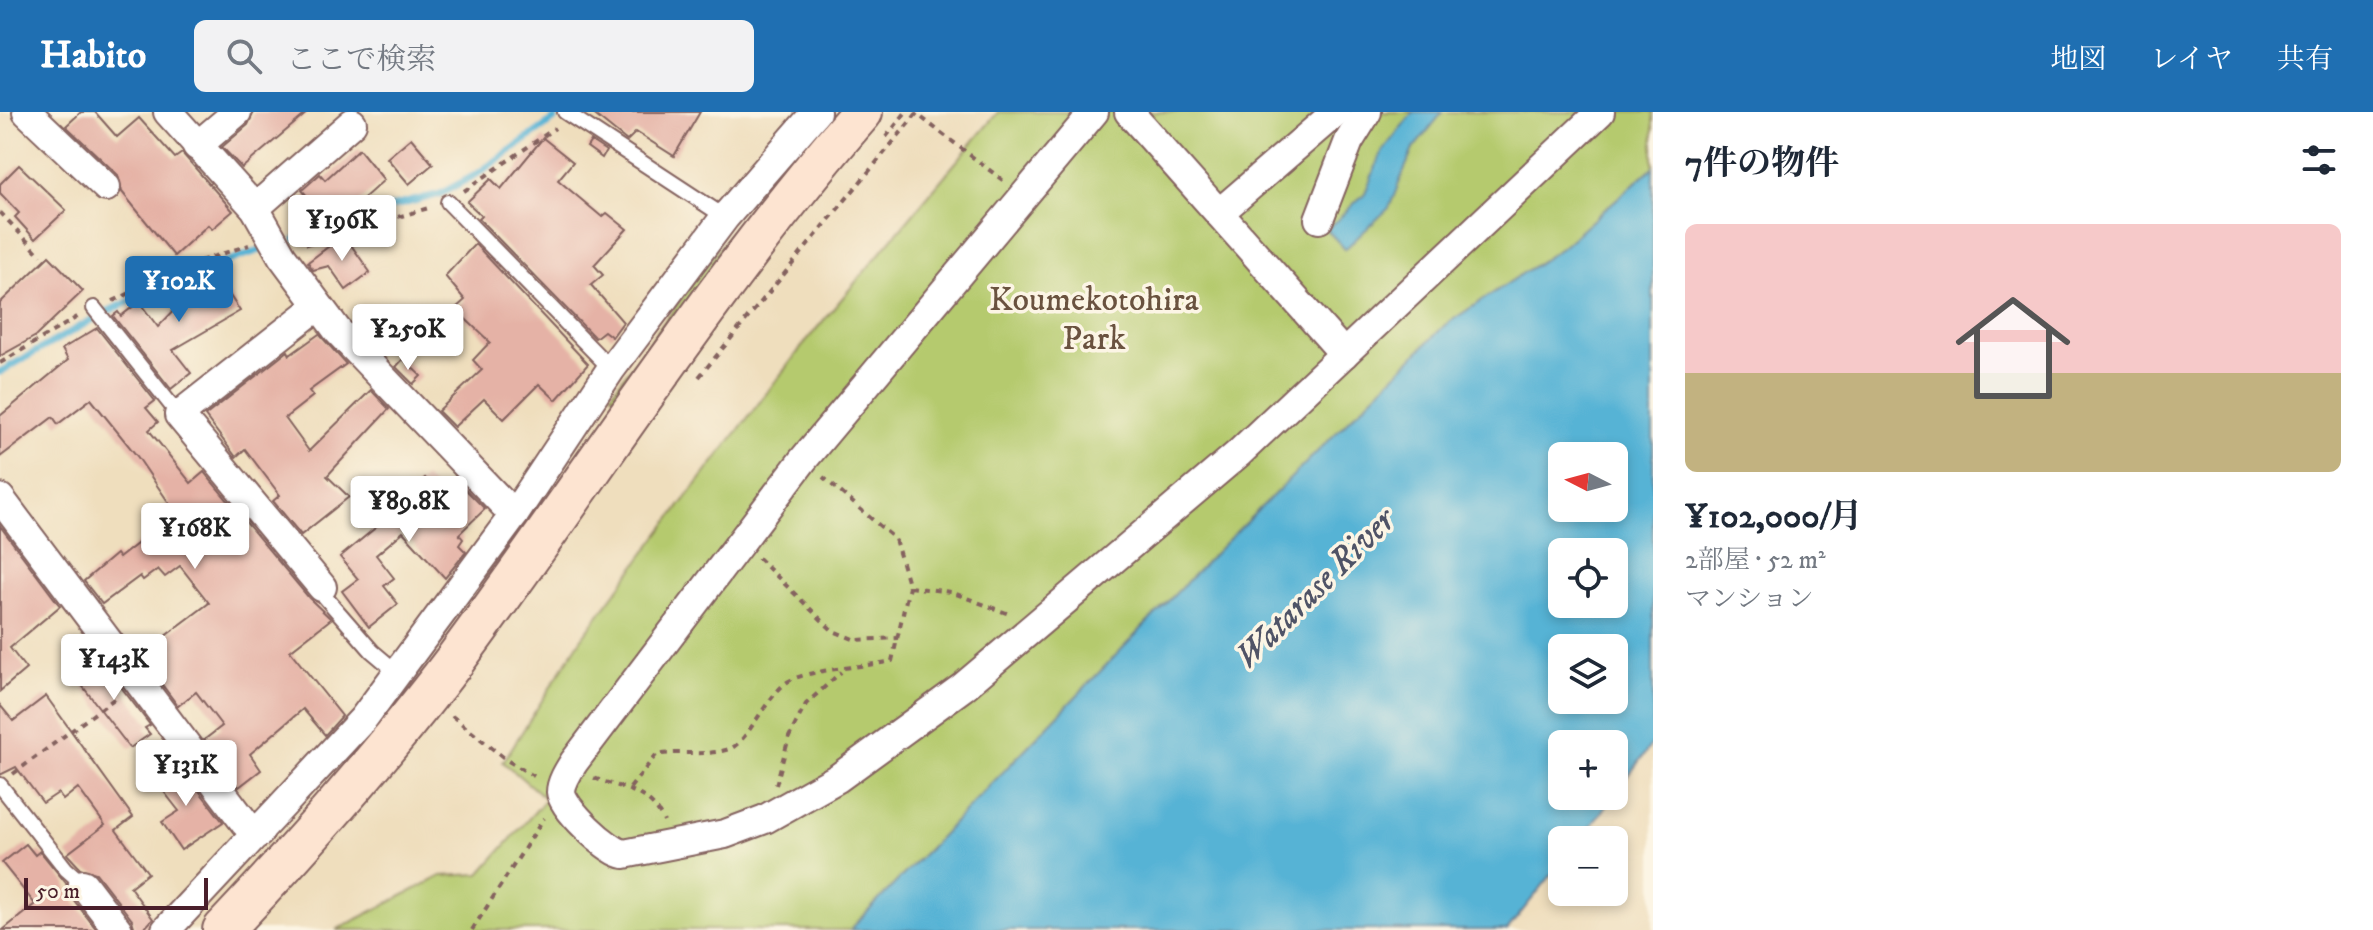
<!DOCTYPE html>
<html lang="ja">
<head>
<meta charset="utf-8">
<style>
	:root { --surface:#fff; --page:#f2f2f3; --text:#1f2937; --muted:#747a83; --accent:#1f6fb2 }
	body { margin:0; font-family:"IM FELL DW Pica","Noto Serif JP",serif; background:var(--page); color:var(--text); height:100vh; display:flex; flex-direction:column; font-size:30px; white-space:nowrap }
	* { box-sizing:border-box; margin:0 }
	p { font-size:26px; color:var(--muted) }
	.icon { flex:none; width:44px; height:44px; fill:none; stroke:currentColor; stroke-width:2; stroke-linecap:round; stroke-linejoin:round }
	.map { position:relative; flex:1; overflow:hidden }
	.panel { display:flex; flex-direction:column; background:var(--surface); width:720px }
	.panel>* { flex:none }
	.needle { width:52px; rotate:276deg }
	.controls { position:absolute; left:1548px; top:330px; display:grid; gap:16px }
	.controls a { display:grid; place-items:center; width:80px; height:80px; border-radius:12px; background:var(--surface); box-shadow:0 4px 12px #0003; font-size:40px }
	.scale { position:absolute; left:24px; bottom:20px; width:184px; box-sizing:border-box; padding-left:8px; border:4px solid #4a1f2b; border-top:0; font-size:22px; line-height:28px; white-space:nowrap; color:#4a1f2b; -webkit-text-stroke:6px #fcf5e5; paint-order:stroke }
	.price { position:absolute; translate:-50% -68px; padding:0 18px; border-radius:8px; background:#fff; color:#222; font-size:26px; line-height:52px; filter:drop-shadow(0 2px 4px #0008) }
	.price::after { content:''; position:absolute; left:50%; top:48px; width:24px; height:18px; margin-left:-12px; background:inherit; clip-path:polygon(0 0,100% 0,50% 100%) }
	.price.selected { background:var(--accent); color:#fff }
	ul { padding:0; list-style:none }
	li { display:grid; align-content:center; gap:16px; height:424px; padding:0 32px }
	li span { display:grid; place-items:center; height:248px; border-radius:12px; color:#555 }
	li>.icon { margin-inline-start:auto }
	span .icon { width:144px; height:144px; fill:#fffc; stroke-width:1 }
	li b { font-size:34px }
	h2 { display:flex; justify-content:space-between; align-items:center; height:96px; padding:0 32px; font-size:34px }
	header { display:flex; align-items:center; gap:48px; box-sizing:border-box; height:112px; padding:0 40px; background:var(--accent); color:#fff }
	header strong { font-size:38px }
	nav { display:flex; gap:44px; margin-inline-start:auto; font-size:28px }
	.search { width:560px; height:72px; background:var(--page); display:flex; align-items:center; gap:20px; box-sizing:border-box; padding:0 28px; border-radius:12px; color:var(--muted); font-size:30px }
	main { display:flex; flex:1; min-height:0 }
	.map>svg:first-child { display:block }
	.green { fill:#b5ca6e; stroke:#80744c; stroke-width:2 }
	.water { fill:#57b3d5; stroke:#506980; stroke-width:2; fill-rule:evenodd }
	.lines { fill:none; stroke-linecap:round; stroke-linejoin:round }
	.stream { stroke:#57b3d5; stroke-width:7 }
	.building { fill:#e5b2a6 }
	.lane-casing { stroke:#84625e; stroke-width:18 }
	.street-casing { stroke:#84625e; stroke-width:32 }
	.secondary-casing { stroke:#84625e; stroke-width:44 }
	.path { stroke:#84625e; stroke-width:4; stroke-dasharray:6 6; stroke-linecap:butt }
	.lane { stroke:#fff; stroke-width:14 }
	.street { stroke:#fff; stroke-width:28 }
	.secondary { stroke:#fde4d1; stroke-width:40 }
	.labels { text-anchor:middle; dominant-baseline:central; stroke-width:7; stroke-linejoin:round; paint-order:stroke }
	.park-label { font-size:34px; fill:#6a523f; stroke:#fcf5e5 }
	.water-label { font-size:36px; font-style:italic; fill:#4f5366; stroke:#fcf5e5 }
</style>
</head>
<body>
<header>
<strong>Habito</strong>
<div class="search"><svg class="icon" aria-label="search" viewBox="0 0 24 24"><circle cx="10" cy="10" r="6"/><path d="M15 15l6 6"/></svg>ここで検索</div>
<nav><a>地図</a><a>レイヤ</a><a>共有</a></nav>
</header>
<main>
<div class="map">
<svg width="1653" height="818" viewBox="0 0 1653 818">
	<rect width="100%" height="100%" fill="#fcf5e5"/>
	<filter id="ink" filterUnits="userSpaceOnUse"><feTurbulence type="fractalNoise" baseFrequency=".0125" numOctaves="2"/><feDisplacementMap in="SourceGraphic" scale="16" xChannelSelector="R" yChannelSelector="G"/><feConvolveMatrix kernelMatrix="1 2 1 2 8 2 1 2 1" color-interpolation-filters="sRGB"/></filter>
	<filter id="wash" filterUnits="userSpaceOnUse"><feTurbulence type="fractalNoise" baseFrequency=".006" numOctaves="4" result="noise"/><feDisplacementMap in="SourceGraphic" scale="32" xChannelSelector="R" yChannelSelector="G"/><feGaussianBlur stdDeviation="1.8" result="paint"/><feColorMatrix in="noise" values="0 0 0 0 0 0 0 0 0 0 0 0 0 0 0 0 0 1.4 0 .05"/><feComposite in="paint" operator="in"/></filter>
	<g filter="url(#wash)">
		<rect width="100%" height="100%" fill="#efdebd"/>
		<!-- green -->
		<g class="green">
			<polygon points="998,0 1653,0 1653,55 1561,136 1445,213 1213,443 850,818 336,818 441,764 480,762 546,687 503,650 581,527 668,410 808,227"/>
			<polygon points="827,15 619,287 611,282 734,116"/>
		</g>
		<!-- water -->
		<g class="water">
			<polygon points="1413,0 1443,0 1413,37 1389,96 1345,137 1327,118 1365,81 1382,40"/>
			<path d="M1653,55V630L1614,684V632H1562V684H1614L1580,728H1562V750L1507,818H850L1213,443L1445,213L1561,136ZM1562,344H1614V396H1562ZM1562,440H1614V492H1562ZM1562,536H1614V588H1562Z"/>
		</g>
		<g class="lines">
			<!-- stream -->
			<g class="stream">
				<polyline points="296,127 372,100 440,82 477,62 555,7"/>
				<polyline points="0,260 106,200 196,160 266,136"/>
			</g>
		</g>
		<g id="blocks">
			<!-- building -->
			<g class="building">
				<polygon points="81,0 95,0 117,25 139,6 175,46 182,41 233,99 212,117 208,113 174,144 122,80 118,63 66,14"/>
				<polygon points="254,0 308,0 242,56 222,35 248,13"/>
				<polygon points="591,0 700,0 674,44 636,20 627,29"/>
				<polygon points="411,26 433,52 409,72 387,46"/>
				<polygon points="543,26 573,50 558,68 602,105 607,101 627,117 594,153 603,163 591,173 623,210 612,225 604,219 595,226 479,107 482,104 467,90 491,67 501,77"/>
				<polygon points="591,29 606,39 602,46 587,35"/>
				<polygon points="359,37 384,68 324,122 299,91 307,84 302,78 320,62 325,68"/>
				<polygon points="19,53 66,98 35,127 15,105 19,101 0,81 0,72"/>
				<polygon points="344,123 370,160 346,178 329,154 313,158 308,150"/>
				<polygon points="475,132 588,252 556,288 539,272 504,307 484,287 454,315 438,299 482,258 473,248 490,230 455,197 465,188 445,164"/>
				<polygon points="49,144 83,179 36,224 0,244 0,191"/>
				<polygon points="213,158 240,199 173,238 191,261 171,277 113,204 118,200 121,204 139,190 158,215 184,188 177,173"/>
				<polygon points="97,216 155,289 146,296 158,310 149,318 191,371 204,360 309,486 331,507 290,539 342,604 325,623 303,597 250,642 261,658 239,675 204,628 222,614 196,580 178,594 140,543 209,491 180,454 165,465 158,457 143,468 140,464 102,492 84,469 116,442 119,446 151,421 143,411 169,391 137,344 91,287 58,312 53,305 0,345 0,304 68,248 62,237"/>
				<polygon points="319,222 346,252 309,279 313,284 285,306 309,339 371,278 389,297 327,364 349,385 301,423 273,389 280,383 245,337 236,345 205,304 288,239 290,243"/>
				<polygon points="403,247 421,264 413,272 396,255"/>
				<polygon points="425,366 447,390 463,375 485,397 459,422 463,427 459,433 466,440 445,466 403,420 376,443 394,466 384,474 398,492 369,515 342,479 358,467 340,445 391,403 387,400"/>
				<polygon points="0,414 60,494 10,536 26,557 0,579"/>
				<polygon points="98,545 150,613 145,616 150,622 130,636 74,563"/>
				<polygon points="46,584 133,705 116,718 148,761 130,775 153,807 143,818 135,818 132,808 96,761 80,756 67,742 105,713 78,676 63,688 58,681 43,691 16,655 0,663 0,593 13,609"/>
				<polygon points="177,650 223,710 181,738 162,710 179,699 154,667"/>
				<polygon points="26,732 35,743 40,739 66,771 69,782 97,818 3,818 35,792 2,751"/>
			</g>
		</g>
	</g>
	<g filter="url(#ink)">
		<use href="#blocks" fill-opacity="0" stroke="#84625e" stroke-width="2"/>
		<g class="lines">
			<defs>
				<g id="lane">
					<polyline points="565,0 725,105"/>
					<polyline points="448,90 611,257"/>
					<polyline points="94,196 179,303"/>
					<polyline points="322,475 325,485 372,539 398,561"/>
					<polyline points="0,673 66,757 83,772"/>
				</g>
				<g id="street">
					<polyline points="27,0 106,75"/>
					<polyline points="168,0 255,96 282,144 337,218 514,403"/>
					<path d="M1094,0L803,348L574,650C569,658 561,670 561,680C562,696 609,740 624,742L725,722L765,707L838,666L963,575L1239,341L1600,0"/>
					<polyline points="1129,0 1344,242"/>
					<polyline points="197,34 237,0"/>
					<polyline points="255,96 352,11"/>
					<polyline points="1219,101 1336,0"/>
					<polyline points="1319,107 1349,29 1367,0"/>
					<polyline points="318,194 179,303 322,475"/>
					<polyline points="0,386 245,711 259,721"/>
					<polyline points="83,772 118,818"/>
					<polyline points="166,818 363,607 514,403 611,257 725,105 816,0"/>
				</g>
				<path id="secondary" d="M223,818C304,732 384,642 455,548C591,365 712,172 862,0"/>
			</defs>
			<!-- lane casing -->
			<use href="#lane" class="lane-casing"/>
			<!-- street casing -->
			<use href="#street" class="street-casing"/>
			<!-- secondary casing -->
			<use href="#secondary" class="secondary-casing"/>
			<!-- path -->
			<g class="path">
				<polyline points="922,6 1005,70"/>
				<polyline points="886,25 906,0"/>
				<polyline points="464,79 555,16"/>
				<polyline points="0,100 41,144"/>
				<polyline points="306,132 432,95"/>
				<polyline points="113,189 197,150 249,133"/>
				<polyline points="0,251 79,204"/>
				<polyline points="699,265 918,0"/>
				<polyline points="758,446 833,519 856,528 898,526"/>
				<polyline points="909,475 951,480 1009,502"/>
				<polyline points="452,604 508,649 539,667"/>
				<polyline points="13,662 118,584"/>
				<path d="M594,666C622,677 650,678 664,710"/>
				<polyline points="776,673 789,625 806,592 841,560"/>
				<path d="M630,676L656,643C680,638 705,645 729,637C747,632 767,582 789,569C810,557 865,555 892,549L909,475L895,427L823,365"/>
				<polyline points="472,818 544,706"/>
			</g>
			<!-- lane -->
			<use href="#lane" class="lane"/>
			<!-- street -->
			<use href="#street" class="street"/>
			<!-- secondary -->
			<use href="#secondary" class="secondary"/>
		</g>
	</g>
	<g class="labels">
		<!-- park labels -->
		<g class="park-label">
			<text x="1094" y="188">Koumekotohira<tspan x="1094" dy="39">Park</tspan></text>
		</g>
		<!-- water labels -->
		<g class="water-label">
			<text transform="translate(1315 477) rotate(-45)">Watarase River</text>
		</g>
	</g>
</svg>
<div class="controls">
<a><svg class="needle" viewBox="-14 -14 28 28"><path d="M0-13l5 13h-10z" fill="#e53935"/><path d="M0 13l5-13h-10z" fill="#747a83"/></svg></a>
<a><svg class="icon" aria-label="locate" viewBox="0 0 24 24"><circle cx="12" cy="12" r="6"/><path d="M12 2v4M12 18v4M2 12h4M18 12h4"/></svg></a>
<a><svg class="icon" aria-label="layers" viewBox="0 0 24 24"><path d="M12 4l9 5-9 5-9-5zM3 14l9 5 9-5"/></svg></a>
<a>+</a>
<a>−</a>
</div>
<div class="scale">50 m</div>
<b class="price" style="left:342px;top:151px">¥196K</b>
<b class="price selected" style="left:179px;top:212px">¥102K</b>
<b class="price" style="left:408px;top:260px">¥250K</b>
<b class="price" style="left:409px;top:432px">¥89.8K</b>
<b class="price" style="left:195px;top:459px">¥168K</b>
<b class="price" style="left:114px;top:590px">¥143K</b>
<b class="price" style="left:186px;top:696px">¥131K</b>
</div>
<section class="panel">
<h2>7件の物件<svg class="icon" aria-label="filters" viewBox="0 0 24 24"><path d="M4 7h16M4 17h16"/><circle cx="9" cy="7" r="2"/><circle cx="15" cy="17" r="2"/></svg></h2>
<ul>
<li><span style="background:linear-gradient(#f6c9c9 60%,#c2b280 0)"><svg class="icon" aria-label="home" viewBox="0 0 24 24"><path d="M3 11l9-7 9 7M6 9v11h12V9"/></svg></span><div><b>¥102,000/月</b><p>2部屋 · 52 m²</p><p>マンション</p></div></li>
</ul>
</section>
</main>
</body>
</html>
